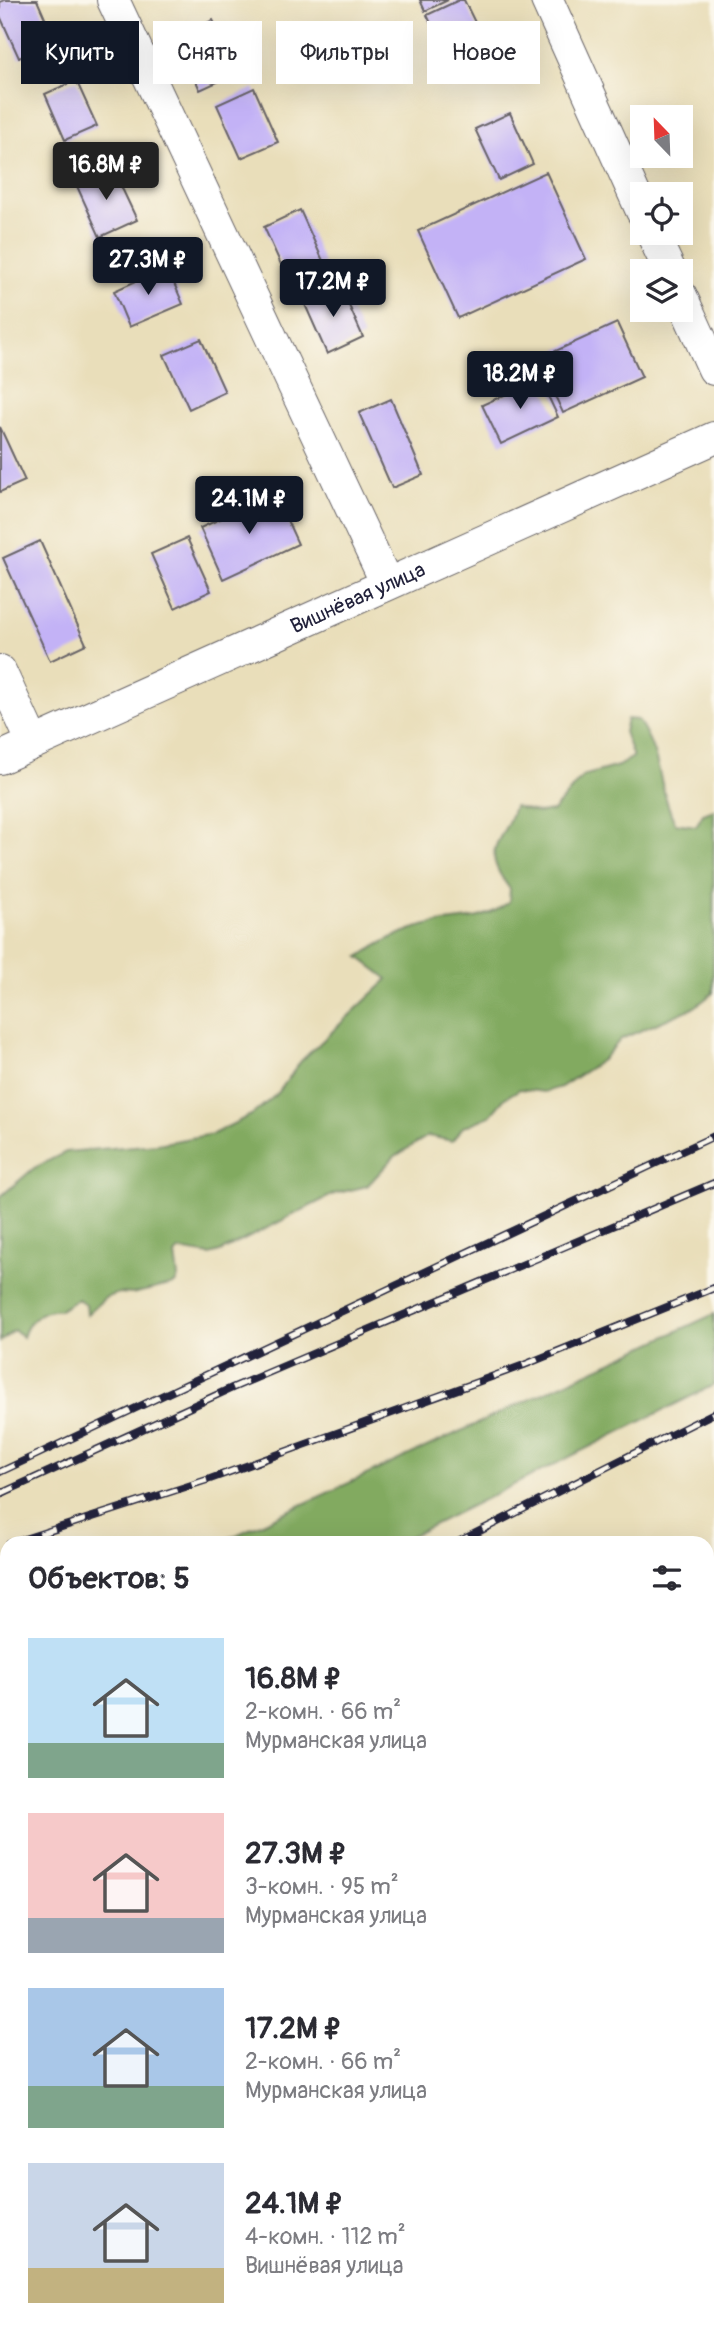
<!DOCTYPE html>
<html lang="ru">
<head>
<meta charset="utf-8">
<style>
	:root { --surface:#fff; --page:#f2f2f3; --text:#2b2b33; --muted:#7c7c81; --accent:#111827 }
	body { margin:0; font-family:Pangolin,sans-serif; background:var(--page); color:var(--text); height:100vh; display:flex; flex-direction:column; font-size:26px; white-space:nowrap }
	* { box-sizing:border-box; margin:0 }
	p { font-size:23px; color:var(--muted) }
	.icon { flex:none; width:38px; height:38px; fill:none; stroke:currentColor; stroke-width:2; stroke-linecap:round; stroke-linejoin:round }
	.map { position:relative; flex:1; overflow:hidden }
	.drawer { position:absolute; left:0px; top:1536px; width:714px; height:800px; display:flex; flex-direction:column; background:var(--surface); border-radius:21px 21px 0 0; box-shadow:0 7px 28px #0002 }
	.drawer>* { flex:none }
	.banner { position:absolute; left:21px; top:21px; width:672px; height:63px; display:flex; gap:14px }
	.needle { width:46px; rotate:337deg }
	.tools { position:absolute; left:630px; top:105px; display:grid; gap:14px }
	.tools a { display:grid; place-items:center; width:63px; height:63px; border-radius:0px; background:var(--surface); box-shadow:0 7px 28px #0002; font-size:35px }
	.price { position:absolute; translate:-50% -60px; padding:0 16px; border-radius:7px; background:var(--accent); color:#fff; font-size:23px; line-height:46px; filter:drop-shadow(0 2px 4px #0008) }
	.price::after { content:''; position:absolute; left:50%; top:42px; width:21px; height:16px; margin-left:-10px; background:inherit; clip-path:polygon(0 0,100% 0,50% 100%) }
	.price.active { background:#222; color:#fff }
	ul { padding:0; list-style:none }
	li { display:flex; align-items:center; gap:21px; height:175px; padding:0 28px }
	li span { display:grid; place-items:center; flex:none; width:196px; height:140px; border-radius:0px; color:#555 }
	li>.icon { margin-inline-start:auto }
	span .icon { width:84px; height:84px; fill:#fffc; stroke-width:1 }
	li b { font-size:30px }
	h2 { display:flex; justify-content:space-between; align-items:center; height:84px; padding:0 28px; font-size:30px }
	.chip { padding:0 24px; border-radius:0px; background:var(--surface); box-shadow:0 7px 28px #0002; font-size:24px; line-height:63px }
	.chip.active { background:var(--accent); color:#fff }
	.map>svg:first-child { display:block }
	.forest { fill:#82aa61; stroke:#52664e; stroke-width:2 }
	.building { fill:#c3b2f6 }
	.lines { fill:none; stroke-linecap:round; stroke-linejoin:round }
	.service-casing { stroke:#686467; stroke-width:18 }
	.minor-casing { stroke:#686467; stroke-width:34 }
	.service { stroke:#fff; stroke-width:16 }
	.minor { stroke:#fff; stroke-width:32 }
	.rail-casing { stroke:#22223b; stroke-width:8 }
	.rail { stroke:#fbf7ec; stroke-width:5; stroke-dasharray:16; stroke-linecap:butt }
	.labels { text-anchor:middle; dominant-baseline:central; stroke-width:5; stroke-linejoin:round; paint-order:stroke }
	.street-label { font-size:21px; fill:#22223b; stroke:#fbf7ec }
</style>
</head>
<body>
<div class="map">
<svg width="714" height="2335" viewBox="0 0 714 2335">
	<rect width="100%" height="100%" fill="#fbf7ec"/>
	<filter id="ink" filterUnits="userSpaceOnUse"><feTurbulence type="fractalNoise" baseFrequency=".0143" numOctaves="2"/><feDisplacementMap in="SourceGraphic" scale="14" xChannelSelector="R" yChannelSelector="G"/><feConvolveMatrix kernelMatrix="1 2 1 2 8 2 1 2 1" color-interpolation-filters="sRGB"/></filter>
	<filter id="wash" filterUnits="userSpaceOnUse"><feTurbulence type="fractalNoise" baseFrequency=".00686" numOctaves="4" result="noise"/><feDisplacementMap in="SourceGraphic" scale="28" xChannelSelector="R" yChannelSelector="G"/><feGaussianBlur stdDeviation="1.57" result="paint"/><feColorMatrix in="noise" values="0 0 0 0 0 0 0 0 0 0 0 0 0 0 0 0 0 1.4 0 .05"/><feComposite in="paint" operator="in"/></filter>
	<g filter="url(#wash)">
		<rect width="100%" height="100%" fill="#e9deba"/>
		<!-- forest -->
		<g class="forest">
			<path d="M627,719L638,720C663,757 657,786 675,823L696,826L703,814L714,810L713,993L695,1007L621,1039L602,1060L561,1087L544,1092L520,1089L505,1098L490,1116L463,1127L452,1141L428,1136L394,1157L367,1186L334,1194L220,1252L210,1255L179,1250L175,1255L178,1277L175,1284L132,1294L119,1293L105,1298L87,1314L86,1305L78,1299L60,1310C42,1308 28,1320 23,1337L14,1330L0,1342V1197L34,1168L66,1152L157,1144L213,1134L253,1114L278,1093L301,1061L388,979L359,957C381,942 402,931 427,925C460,918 479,924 509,902L510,889C477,846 504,845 514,806L538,813L553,811L583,776L618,766L633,757L624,732Z"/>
			<polygon points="714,1314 714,1385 397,1543 219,1543"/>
			<polygon points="7,1647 7,1735 0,1738 0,1653"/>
			<polygon points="0,1880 7,1883 7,2329 180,2329 173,2335 0,2335"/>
		</g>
		<g id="blocks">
			<!-- building -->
			<g class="building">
				<polygon points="5,0 37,0 55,41 19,58 0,16 0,2"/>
				<polygon points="420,0 448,0 425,11"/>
				<polygon points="459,0 464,0 489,51 452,68 427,15"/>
				<polygon points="213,20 237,73 200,90 176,37"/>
				<polygon points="76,80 97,126 65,140 45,94"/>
				<polygon points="254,88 278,142 241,158 217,105"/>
				<polygon points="510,113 533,164 499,180 475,129"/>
				<polygon points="112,167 137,220 100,237 76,184"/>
				<polygon points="546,172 586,259 458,318 418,231"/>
				<polygon points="300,210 324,263 288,280 264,227"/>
				<polygon points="167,267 183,304 129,327 114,291"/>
				<polygon points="339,283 363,337 327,354 303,300"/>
				<polygon points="617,323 642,377 563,413 538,359"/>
				<polygon points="201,339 225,392 189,409 164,355"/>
				<polygon points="540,379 558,417 501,444 482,405"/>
				<polygon points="391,399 423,475 392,488 359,413"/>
				<polygon points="0,427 25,481 0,492"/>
				<polygon points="275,494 298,544 223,579 200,528"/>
				<polygon points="187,538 211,591 175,608 151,554"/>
				<polygon points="40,541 86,644 50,661 3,558"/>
				<polygon points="714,2046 714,2101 707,2086 707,2050"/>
			</g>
		</g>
	</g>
	<g filter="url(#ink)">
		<use href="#blocks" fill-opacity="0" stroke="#686467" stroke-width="2"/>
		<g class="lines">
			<defs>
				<g id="service">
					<polyline points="707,1983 714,1979"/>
					<polyline points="707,2272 714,2269"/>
					<polyline points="447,2329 450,2335"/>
					<polyline points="565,2335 578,2329"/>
				</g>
				<g id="minor">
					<polyline points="113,0 387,584"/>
					<polyline points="547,0 642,211"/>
					<polyline points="652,233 670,271"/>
					<polyline points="681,296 714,369"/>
					<polyline points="0,671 33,743"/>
					<path id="s1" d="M0,758L714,438"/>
				</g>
			</defs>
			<!-- service casing -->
			<use href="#service" class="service-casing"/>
			<!-- minor casing -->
			<use href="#minor" class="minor-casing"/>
			<!-- service -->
			<use href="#service" class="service"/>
			<!-- minor -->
			<use href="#minor" class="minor"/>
			<defs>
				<g id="rail">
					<polyline points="0,1472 714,1136"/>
					<polyline points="0,1494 232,1388 714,1183"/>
					<polyline points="9,1544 210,1479 524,1365 714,1288"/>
					<polyline points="454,1544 714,1413"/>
				</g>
			</defs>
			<!-- rail casing -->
			<use href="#rail" class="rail-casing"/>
			<!-- rail -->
			<use href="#rail" class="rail"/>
		</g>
	</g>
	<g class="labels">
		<!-- street labels -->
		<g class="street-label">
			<text stroke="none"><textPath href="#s1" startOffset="392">Вишнёвая улица</textPath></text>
		</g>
	</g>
</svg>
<div class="tools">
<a><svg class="needle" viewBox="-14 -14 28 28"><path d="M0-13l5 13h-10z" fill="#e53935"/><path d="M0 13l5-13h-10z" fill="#7c7c81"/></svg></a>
<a><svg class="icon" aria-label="locate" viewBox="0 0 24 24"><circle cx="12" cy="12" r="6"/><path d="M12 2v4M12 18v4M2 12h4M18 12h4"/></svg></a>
<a><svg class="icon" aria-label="layers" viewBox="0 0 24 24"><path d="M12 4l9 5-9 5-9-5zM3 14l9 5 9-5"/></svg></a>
</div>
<b class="price active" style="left:106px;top:202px">16.8M ₽</b>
<b class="price" style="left:148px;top:297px">27.3M ₽</b>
<b class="price" style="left:333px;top:319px">17.2M ₽</b>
<b class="price" style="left:520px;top:411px">18.2M ₽</b>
<b class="price" style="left:249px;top:536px">24.1M ₽</b>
<div class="banner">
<a class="chip active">Купить</a>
<a class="chip">Снять</a>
<a class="chip">Фильтры</a>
<a class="chip">Новое</a>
</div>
<section class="drawer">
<h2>Объектов: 5<svg class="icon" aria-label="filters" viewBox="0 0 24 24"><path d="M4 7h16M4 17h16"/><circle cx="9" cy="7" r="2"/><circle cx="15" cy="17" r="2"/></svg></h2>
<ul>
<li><span style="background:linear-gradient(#bfe0f5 75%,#7fa58c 0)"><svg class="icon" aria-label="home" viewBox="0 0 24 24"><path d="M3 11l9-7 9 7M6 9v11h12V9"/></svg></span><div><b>16.8M ₽</b><p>2-комн. · 66 m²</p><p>Мурманская улица</p></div></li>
<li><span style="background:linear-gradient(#f6c9c9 75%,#9aa5b1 0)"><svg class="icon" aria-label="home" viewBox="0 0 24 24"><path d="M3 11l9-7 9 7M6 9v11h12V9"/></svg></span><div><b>27.3M ₽</b><p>3-комн. · 95 m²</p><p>Мурманская улица</p></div></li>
<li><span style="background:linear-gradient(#a9c7e8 70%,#7fa58c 0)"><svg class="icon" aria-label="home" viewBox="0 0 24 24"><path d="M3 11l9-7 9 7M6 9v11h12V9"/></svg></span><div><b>17.2M ₽</b><p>2-комн. · 66 m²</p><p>Мурманская улица</p></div></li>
<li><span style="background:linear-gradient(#c9d6e8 75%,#c2b280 0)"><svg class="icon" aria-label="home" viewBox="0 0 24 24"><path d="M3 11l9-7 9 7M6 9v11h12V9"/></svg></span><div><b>24.1M ₽</b><p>4-комн. · 112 m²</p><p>Вишнёвая улица</p></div></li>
</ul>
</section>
</div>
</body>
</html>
